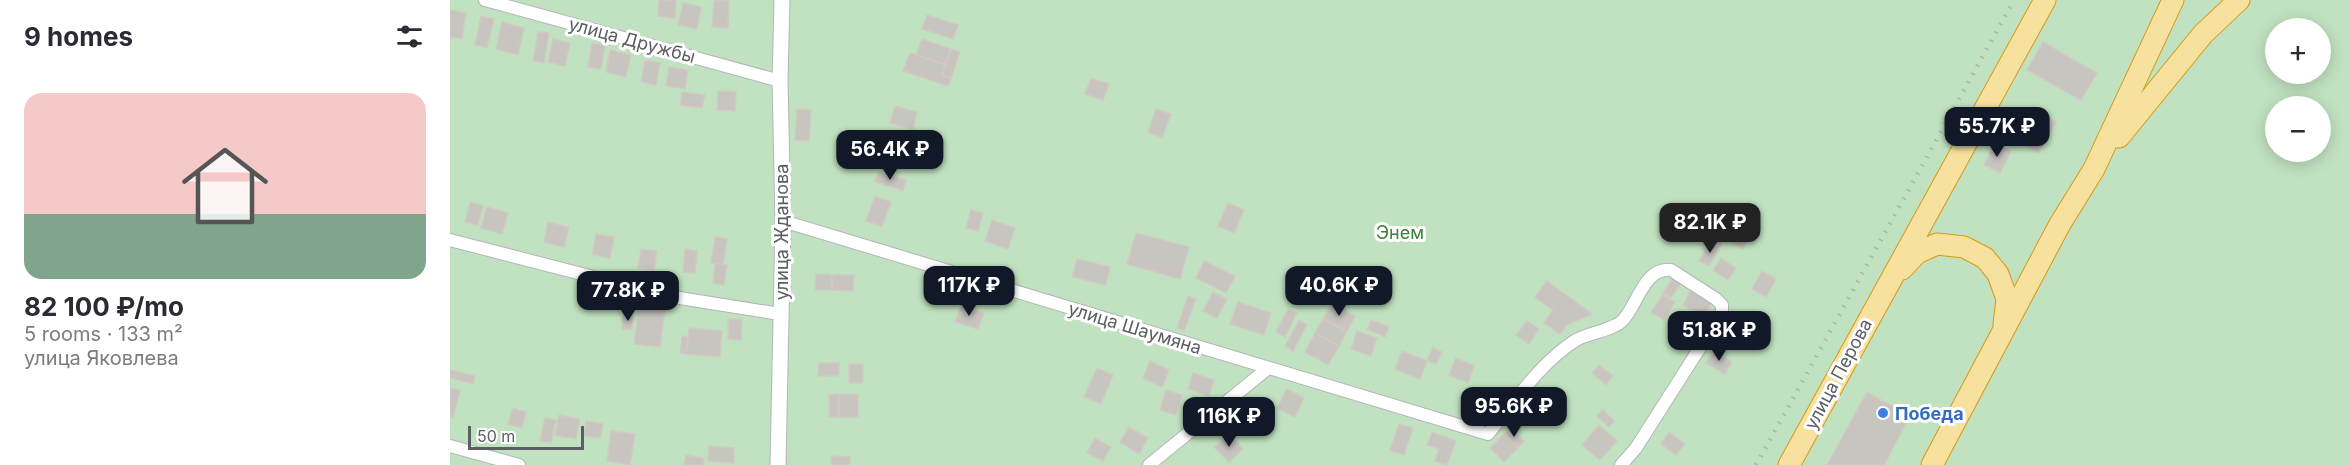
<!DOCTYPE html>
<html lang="en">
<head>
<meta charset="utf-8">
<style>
	:root { --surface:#fff; --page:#f7f7f7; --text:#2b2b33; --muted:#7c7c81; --accent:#111827 }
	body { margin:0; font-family:Inter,sans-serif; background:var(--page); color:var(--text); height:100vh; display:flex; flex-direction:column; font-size:22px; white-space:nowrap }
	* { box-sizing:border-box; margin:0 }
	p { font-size:20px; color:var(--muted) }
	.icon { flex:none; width:33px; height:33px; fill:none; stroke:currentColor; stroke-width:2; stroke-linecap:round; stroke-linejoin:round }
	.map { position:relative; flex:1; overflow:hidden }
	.panel { display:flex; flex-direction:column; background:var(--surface); width:450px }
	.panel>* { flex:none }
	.tools { position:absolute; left:1815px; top:18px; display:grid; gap:12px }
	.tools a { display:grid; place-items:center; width:66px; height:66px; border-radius:50%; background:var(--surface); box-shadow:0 3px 15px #0003; font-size:30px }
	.scale { position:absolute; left:18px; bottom:15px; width:116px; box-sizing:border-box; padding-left:6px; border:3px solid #5b5e62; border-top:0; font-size:16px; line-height:21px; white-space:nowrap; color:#5b5e62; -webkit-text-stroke:4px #fff; paint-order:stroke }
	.price { position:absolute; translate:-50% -51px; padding:0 14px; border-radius:12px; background:var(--accent); color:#fff; font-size:20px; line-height:39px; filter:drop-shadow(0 2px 3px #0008) }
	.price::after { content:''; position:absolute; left:50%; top:36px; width:18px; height:14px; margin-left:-9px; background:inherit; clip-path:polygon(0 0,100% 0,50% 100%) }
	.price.active { background:#222; color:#fff }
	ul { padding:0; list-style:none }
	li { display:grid; align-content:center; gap:12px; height:318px; padding:0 24px }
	li span { display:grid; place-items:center; height:186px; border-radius:18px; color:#555 }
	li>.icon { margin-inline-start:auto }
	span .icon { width:108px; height:108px; fill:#fffc; stroke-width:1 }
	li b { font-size:26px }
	h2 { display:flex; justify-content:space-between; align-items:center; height:72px; padding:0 24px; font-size:26px }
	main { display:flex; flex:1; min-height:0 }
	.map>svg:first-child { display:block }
	.green { fill:#c1e2c0; fill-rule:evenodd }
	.building { fill:#c8c4c0; stroke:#d0cbc1; stroke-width:1.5 }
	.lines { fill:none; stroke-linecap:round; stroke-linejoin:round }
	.minor-casing { stroke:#b3b5b9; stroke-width:14 }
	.tertiary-casing { stroke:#b3b5b9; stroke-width:17 }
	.trunk-casing { stroke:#dd9811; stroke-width:23 }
	.minor { stroke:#fff; stroke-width:12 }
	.tertiary { stroke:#fff; stroke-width:15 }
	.trunk { stroke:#f6e19e; stroke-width:21 }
	.rail { stroke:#b1b2b2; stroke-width:4.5; stroke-dasharray:1.5 8; stroke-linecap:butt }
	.shop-dot { fill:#3f7fe0; stroke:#fff; stroke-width:2 }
	.labels { text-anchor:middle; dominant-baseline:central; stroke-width:6; stroke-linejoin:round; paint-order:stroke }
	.street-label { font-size:18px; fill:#5b5e62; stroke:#fff }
	.park-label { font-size:18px; fill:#3b813c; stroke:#fff }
	.shop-label { font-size:18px; font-weight:bold; fill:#366cbe; stroke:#fff; text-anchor:start }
</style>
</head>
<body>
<main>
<section class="panel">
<h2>9 homes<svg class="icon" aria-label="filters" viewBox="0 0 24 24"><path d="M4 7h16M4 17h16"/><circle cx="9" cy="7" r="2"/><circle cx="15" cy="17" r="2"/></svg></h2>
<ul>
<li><span style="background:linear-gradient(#f6c9c9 65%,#7fa58c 0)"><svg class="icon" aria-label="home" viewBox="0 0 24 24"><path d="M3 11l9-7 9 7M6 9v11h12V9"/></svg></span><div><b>82 100 ₽/mo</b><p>5 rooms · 133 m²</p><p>улица Яковлева</p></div></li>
</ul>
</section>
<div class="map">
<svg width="1900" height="465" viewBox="0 0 1900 465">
	<rect width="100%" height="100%" fill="#eceae2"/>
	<!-- green -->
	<path class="green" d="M0,0H1900V465H0ZM1826,28H1870V74H1826ZM1826,106H1870V152H1826Z"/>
	<!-- building -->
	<g class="building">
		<polygon points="209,0 226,0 225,18 208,16"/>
		<polygon points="264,0 279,0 278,28 262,27"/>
		<polygon points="233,3 251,7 247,29 228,25"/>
		<polygon points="0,10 16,13 12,39 0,37"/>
		<polygon points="477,15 508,25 503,39 472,29"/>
		<polygon points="31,16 44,19 37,48 25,45"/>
		<polygon points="52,22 74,28 68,55 46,49"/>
		<polygon points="88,32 99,33 94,63 83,61"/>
		<polygon points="103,39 120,43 115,66 98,62"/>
		<polygon points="472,39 501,49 496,65 466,55"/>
		<polygon points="1593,42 1647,73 1631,100 1577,70"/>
		<polygon points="142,43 155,45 151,69 138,67"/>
		<polygon points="501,49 510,52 501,79 492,75"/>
		<polygon points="160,50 181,55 176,77 156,72"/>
		<polygon points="460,53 496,65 492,75 501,79 498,86 453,71"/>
		<polygon points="195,60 210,63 206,85 191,82"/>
		<polygon points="219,67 238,70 235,89 216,86"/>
		<polygon points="641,78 659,84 653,100 635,94"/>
		<polygon points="268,91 286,92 285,111 267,110"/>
		<polygon points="232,92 255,95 252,108 230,105"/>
		<polygon points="445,106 467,112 463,129 440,123"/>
		<polygon points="1579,107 1606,122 1588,153 1562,138"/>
		<polygon points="347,109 361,110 359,141 345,140"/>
		<polygon points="706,109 721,114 712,138 698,132"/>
		<polygon points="438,139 465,147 458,168 432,160"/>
		<polygon points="1545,143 1561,151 1550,173 1534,165"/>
		<polygon points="428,172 456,180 453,190 425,182"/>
		<polygon points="425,196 441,202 432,226 416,221"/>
		<polygon points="20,202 33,206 28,225 15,222"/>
		<polygon points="778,203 794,210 784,233 768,226"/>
		<polygon points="1270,205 1294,218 1288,230 1264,217"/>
		<polygon points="37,207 58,213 52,234 31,228"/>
		<polygon points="521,210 533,213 528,231 516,228"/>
		<polygon points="1264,217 1281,226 1270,247 1253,238"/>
		<polygon points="542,220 565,228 558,249 535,241"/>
		<polygon points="98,222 119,227 114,247 94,242"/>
		<polygon points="1281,226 1300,236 1293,249 1274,239"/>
		<polygon points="686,233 739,247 730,279 677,264"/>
		<polygon points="146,234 164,237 160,258 142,255"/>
		<polygon points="265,237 277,239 273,265 261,263"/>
		<polygon points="1260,242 1270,247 1259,266 1249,261"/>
		<polygon points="191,249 207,251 204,270 188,268"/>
		<polygon points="235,249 247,251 245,273 233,272"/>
		<polygon points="1271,258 1286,268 1278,280 1263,270"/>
		<polygon points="627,259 660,267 656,285 622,277"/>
		<polygon points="754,261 785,276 776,293 746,278"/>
		<polygon points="265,263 277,265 274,285 263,283"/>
		<polygon points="1312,271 1326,279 1316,297 1302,289"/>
		<polygon points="366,274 382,275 382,290 365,290"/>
		<polygon points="382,275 404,275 403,291 382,290"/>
		<polygon points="1225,275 1233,280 1221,298 1213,293"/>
		<polygon points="1097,281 1142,314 1117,325 1110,334 1094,323 1103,310 1085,297"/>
		<polygon points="1241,290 1262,302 1253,317 1233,305"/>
		<polygon points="763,292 777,299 767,318 753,311"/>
		<polygon points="1213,295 1225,302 1214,320 1201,312"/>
		<polygon points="738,296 746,299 734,331 727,328"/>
		<polygon points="788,302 821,313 814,335 780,324"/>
		<polygon points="882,303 905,316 897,331 873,319"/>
		<polygon points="511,305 534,313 528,329 505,322"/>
		<polygon points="189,307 215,310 210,347 184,344"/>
		<polygon points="838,309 847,313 835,337 826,332"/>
		<polygon points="173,313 183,314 182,330 172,329"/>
		<polygon points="278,319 292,319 291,340 278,339"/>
		<polygon points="873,319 897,331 889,346 865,333"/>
		<polygon points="849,320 857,325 843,351 835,346"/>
		<polygon points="921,320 939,327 935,337 917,329"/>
		<polygon points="1077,321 1089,329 1079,344 1066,335"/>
		<polygon points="239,328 272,331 270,357 236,354"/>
		<polygon points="907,331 927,338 921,356 901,349"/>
		<polygon points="865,333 889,346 878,365 855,352"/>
		<polygon points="232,336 238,337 236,354 230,353"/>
		<polygon points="983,348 992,352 986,364 977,360"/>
		<polygon points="952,351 977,361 970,379 945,369"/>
		<polygon points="1263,351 1282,362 1275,374 1256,363"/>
		<polygon points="1006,358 1024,366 1018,383 999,375"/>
		<polygon points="700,361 719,370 712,387 693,378"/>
		<polygon points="369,363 389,363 389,376 368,376"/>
		<rect x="399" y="364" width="14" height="19"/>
		<polygon points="1149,365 1163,376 1156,385 1142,373"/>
		<polygon points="647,368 663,375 651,404 634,397"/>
		<polygon points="0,370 25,376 23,384 0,378"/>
		<polygon points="743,373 764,380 759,396 738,389"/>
		<polygon points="0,388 10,390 3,418 0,417"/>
		<polygon points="837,389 854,398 845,417 827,408"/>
		<polygon points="716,390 732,395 726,415 710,410"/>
		<polygon points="1417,392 1460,416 1434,465 1377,465"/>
		<rect x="379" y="394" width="10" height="23"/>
		<rect x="389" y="394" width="19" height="23"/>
		<polygon points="63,408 76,412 72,428 58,424"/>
		<polygon points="1153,410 1164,421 1159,427 1147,416"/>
		<polygon points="109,415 130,419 126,439 105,435"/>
		<polygon points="95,418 106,420 101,443 90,441"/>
		<polygon points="136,421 153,424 150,438 133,436"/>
		<polygon points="949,424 963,428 954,455 940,450"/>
		<polygon points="1149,425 1167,441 1150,460 1132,445"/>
		<polygon points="679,427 698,438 689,454 670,442"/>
		<polygon points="1060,428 1074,441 1068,448 1054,434"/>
		<polygon points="161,431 185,434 180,465 157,461"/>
		<polygon points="982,432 1006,441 997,465 985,461 989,449 977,445"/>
		<polygon points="1219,432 1235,444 1226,455 1211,444"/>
		<polygon points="779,434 793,449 779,462 764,447"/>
		<polygon points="1054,434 1068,448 1054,462 1040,448"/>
		<polygon points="645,438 661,447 653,461 637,453"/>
		<polygon points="259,446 284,448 284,463 258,461"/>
		<polygon points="236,455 254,458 253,465 234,465"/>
		<polygon points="382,456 400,457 400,465 381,465"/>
	</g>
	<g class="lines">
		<defs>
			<g id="minor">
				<polyline points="35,0 330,81"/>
				<path d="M333,221L1038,434C1065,401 1090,363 1126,340C1138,333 1164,330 1173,320C1188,304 1194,267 1221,270L1266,299L1272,305V313L1186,448L1171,465"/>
				<polyline points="0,240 217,296 330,314"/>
				<polyline points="0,446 69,465"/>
				<polyline points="699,465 817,369"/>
			</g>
			<polyline id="tertiary" points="328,465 333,221 330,81 332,0"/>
			<g id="trunk">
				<polyline points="1669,137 1753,34 1789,0"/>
				<polyline points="1452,269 1467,253 1487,244 1514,247 1535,258 1548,274 1557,299 1554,324"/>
				<polyline points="1339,465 1595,0"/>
				<polyline points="1482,465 1610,224 1644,169 1723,0"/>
			</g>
		</defs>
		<!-- minor casing -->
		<use href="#minor" class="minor-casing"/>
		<!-- tertiary casing -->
		<use href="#tertiary" class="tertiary-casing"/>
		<!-- trunk casing -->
		<use href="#trunk" class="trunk-casing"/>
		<!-- minor -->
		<use href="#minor" class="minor"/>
		<!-- tertiary -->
		<use href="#tertiary" class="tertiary"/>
		<!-- trunk -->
		<use href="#trunk" class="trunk"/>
		<!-- rail -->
		<polyline class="rail" points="1306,465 1564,0"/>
	</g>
	<!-- markers -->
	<circle class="shop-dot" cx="1433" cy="413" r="6"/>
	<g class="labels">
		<!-- street labels -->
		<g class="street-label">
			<text transform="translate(182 40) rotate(15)">улица Дружбы</text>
			<text transform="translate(331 232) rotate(-90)">улица Жданова</text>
			<text transform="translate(685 328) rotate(17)">улица Шаумяна</text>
			<text transform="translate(1388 374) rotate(-62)">улица Перова</text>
		</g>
		<!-- park labels -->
		<g class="park-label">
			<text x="950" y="232">Энем</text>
		</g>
		<!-- shop labels -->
		<g class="shop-label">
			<text x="1445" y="413">Победа</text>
		</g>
	</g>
</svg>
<div class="tools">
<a>+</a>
<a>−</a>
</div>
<div class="scale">50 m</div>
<b class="price" style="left:1547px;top:158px">55.7K ₽</b>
<b class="price" style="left:440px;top:181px">56.4K ₽</b>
<b class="price active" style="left:1260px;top:254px">82.1K ₽</b>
<b class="price" style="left:519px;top:317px">117K ₽</b>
<b class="price" style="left:889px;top:317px">40.6K ₽</b>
<b class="price" style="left:178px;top:322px">77.8K ₽</b>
<b class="price" style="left:1269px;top:362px">51.8K ₽</b>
<b class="price" style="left:1064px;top:438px">95.6K ₽</b>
<b class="price" style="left:779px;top:448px">116K ₽</b>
</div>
</main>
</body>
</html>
